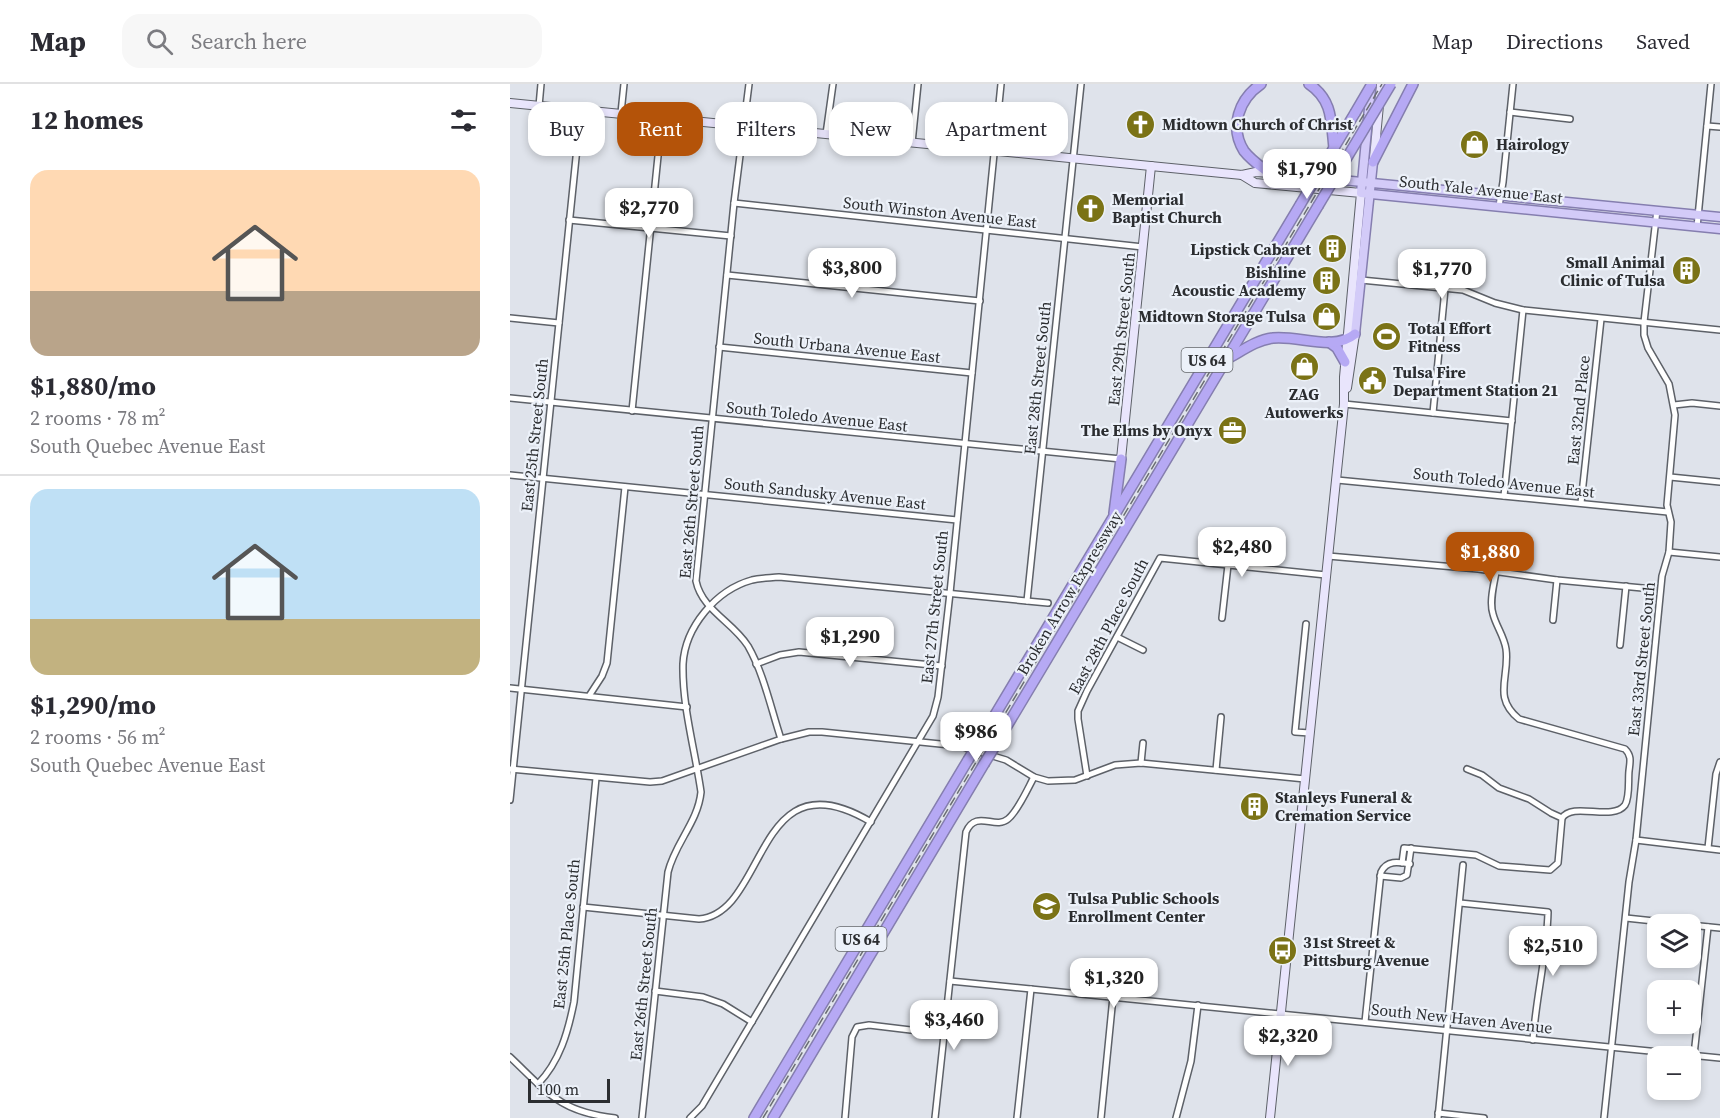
<!DOCTYPE html>
<html lang="en">
<head>
<meta charset="utf-8">
<style>
	:root { --surface:#fff; --page:#f7f7f7; --text:#2b2b33; --muted:#7c7c81; --line:#e1e1e2; --accent:#b45309 }
	body { margin:0; font-family:"Source Serif 4",serif; background:var(--page); color:var(--text); height:100vh; display:flex; flex-direction:column; font-size:22px; white-space:nowrap }
	* { box-sizing:border-box; margin:0 }
	p { font-size:20px; color:var(--muted) }
	.icon { flex:none; width:33px; height:33px; fill:none; stroke:currentColor; stroke-width:2; stroke-linecap:round; stroke-linejoin:round }
	.map { position:relative; flex:1; overflow:hidden }
	.sheet { display:flex; flex-direction:column; background:var(--surface); width:510px }
	.sheet>* { flex:none }
	.guide { position:absolute; left:18px; top:18px; width:570px; height:54px; display:flex; gap:12px }
	.tools { position:absolute; left:1137px; top:830px; display:grid; gap:12px }
	.tools a { display:grid; place-items:center; width:54px; height:54px; border-radius:12px; background:var(--surface); box-shadow:0 3px 9px #0003; font-size:30px }
	.scale { position:absolute; left:18px; bottom:15px; width:82px; box-sizing:border-box; padding-left:6px; border:3px solid #2b2d30; border-top:0; font-size:16px; line-height:21px; white-space:nowrap; color:#2b2d30; -webkit-text-stroke:4px #ecf1f9; paint-order:stroke }
	.price { position:absolute; translate:-50% -51px; padding:0 14px; border-radius:12px; background:#fff; color:#222; font-size:20px; line-height:39px; filter:drop-shadow(0 2px 3px #0008) }
	.price::after { content:''; position:absolute; left:50%; top:36px; width:18px; height:14px; margin-left:-9px; background:inherit; clip-path:polygon(0 0,100% 0,50% 100%) }
	.price.current { background:var(--accent); color:#fff }
	ul { padding:0; list-style:none }
	li { display:grid; align-content:center; gap:12px; height:318px; padding:0 30px }
	li+li { border-top:2px solid var(--line) }
	li span { display:grid; place-items:center; height:186px; border-radius:18px; color:#555 }
	li>.icon { margin-inline-start:auto }
	span .icon { width:108px; height:108px; fill:#fffc; stroke-width:1 }
	li b { font-size:26px }
	h2 { display:flex; justify-content:space-between; align-items:center; height:72px; padding:0 30px; font-size:26px }
	.pill { padding:0 21px; border-radius:18px; background:var(--surface); box-shadow:0 3px 9px #0003; font-size:21px; line-height:54px }
	.pill.current { background:var(--accent); color:#fff }
	header { display:flex; align-items:center; gap:36px; box-sizing:border-box; height:84px; padding:0 30px; background:var(--surface); border-bottom:2px solid var(--line) }
	header strong { font-size:28px }
	nav { display:flex; gap:33px; margin-inline-start:auto; font-size:21px }
	.search { width:420px; height:54px; background:var(--page); display:flex; align-items:center; gap:15px; box-sizing:border-box; padding:0 21px; border-radius:18px; color:var(--muted); font-size:22px }
	main { display:flex; flex:1; min-height:0 }
	.map>svg:first-child { display:block }
	.lines { fill:none; stroke-linecap:round; stroke-linejoin:round }
	.street-casing { stroke:#5d6168; stroke-width:8 }
	.secondary-casing { stroke:#5d6168; stroke-width:10 }
	.primary-casing { stroke:#857eaf; stroke-width:11 }
	.highway-casing { stroke:#857eaf; stroke-width:12 }
	.street { stroke:#fff; stroke-width:5 }
	.secondary { stroke:#e9e5fc; stroke-width:8 }
	.primary { stroke:#d3cbf8; stroke-width:8 }
	.highway { stroke:#b6a9f4; stroke-width:9 }
	.rail { stroke:#6b6e73; stroke-width:1.5; stroke-dasharray:9 4.5; stroke-linecap:butt }
	.highway-bridge-casing { stroke:#857eaf; stroke-width:12; stroke-linecap:butt }
	.highway-bridge { stroke:#b6a9f4; stroke-width:9 }
	.labels { text-anchor:middle; dominant-baseline:central; stroke-width:4.5; stroke-linejoin:round; paint-order:stroke }
	.shield { fill:#ecf1f9; stroke:#65686c; stroke-width:1.5 }
	.shield-label { font-size:15px; font-weight:bold; fill:#2b2d30 }
	.poi-label { font-size:16px; font-weight:bold; fill:#2b2d30; stroke:#ecf1f9; text-anchor:start }
	.street-label { font-size:16px; fill:#2b2d30; stroke:#ecf1f9 }
</style>
</head>
<body>
<header>
<strong>Map</strong>
<div class="search"><svg class="icon" aria-label="search" viewBox="0 0 24 24"><circle cx="10" cy="10" r="6"/><path d="M15 15l6 6"/></svg>Search here</div>
<nav><a>Map</a><a>Directions</a><a>Saved</a></nav>
</header>
<main>
<section class="sheet">
<h2>12 homes<svg class="icon" aria-label="filters" viewBox="0 0 24 24"><path d="M4 7h16M4 17h16"/><circle cx="9" cy="7" r="2"/><circle cx="15" cy="17" r="2"/></svg></h2>
<ul>
<li><span style="background:linear-gradient(#ffd9b3 65%,#b9a48a 0)"><svg class="icon" aria-label="home" viewBox="0 0 24 24"><path d="M3 11l9-7 9 7M6 9v11h12V9"/></svg></span><div><b>$1,880/mo</b><p>2 rooms · 78 m²</p><p>South Quebec Avenue East</p></div></li>
<li><span style="background:linear-gradient(#bfe0f5 70%,#c2b280 0)"><svg class="icon" aria-label="home" viewBox="0 0 24 24"><path d="M3 11l9-7 9 7M6 9v11h12V9"/></svg></span><div><b>$1,290/mo</b><p>2 rooms · 56 m²</p><p>South Quebec Avenue East</p></div></li>
</ul>
</section>
<div class="map">
<svg width="1210" height="1034" viewBox="0 0 1210 1034">
	<rect width="100%" height="100%" fill="#dfe3eb"/>
	<g class="lines">
		<defs>
			<g id="street">
				<path d="M239,0L224,119L186,497C192,526 223,538 238,562C254,590 261,625 271,655"/>
				<polyline points="29,22 31,0"/>
				<polyline points="1000,28 1060,35"/>
				<polyline points="111,29 114,0"/>
				<polyline points="1197,42 1210,43"/>
				<polyline points="316,50 323,0"/>
				<polyline points="402,59 408,0"/>
				<polyline points="224,119 633,163"/>
				<polyline points="989,122 993,98 1003,0"/>
				<polyline points="59,136 221,152"/>
				<polyline points="1187,143 1201,0"/>
				<polyline points="217,191 470,217"/>
				<polyline points="851,196 953,206 985,219 1013,226 1210,246"/>
				<polyline points="0,234 49,239"/>
				<polyline points="209,263 462,289"/>
				<polyline points="0,314 611,375"/>
				<polyline points="834,320 1002,337"/>
				<polyline points="1164,321 1182,319 1210,322"/>
				<polyline points="122,327 152,33"/>
				<polyline points="923,329 935,205"/>
				<polyline points="0,391 447,436"/>
				<polyline points="1160,393 1210,398"/>
				<polyline points="827,396 1158,428"/>
				<polyline points="994,412 1013,226"/>
				<polyline points="1071,419 1091,235"/>
				<polyline points="1159,468 1210,473"/>
				<polyline points="818,472 968,485 1047,496 1143,505"/>
				<polyline points="517,517 571,0"/>
				<polyline points="712,534 718,481"/>
				<polyline points="1043,536 1047,496"/>
				<polyline points="796,540 785,648 800,649"/>
				<polyline points="607,553 633,566"/>
				<polyline points="1110,561 1116,502"/>
				<polyline points="246,580 270,571 289,568 432,582"/>
				<polyline points="0,604 177,623"/>
				<polyline points="79,612 92,592 97,579 115,403"/>
				<polyline points="631,679 633,659"/>
				<polyline points="0,685 140,698 152,697 271,655 299,648 312,648 450,662 496,676 524,693 538,697 565,696 605,681 631,679 795,695"/>
				<polyline points="957,685 972,691 989,704 1019,715 1041,729 1052,734"/>
				<polyline points="706,686 711,633"/>
				<polyline points="577,692 568,635 568,627 577,607 650,474 816,491"/>
				<polyline points="0,716 71,25"/>
				<polyline points="1126,756 1210,766"/>
				<polyline points="1198,764 1206,690 1210,678"/>
				<path d="M892,779L894,764L966,771L989,782L1040,786L1048,779L1052,734C1063,717 1102,738 1115,721C1120,713 1118,696 1119,687C1120,678 1122,672 1115,665L1009,635C982,613 1000,593 996,565C994,552 986,542 983,530C979,518 984,500 986,488"/>
				<polyline points="870,792 891,794 897,791 901,764"/>
				<path d="M950,819L1038,828C1037,871 1026,913 1023,956"/>
				<path d="M73,823L189,835C258,830 244,668 361,738"/>
				<polyline points="1116,834 1172,840"/>
				<polyline points="1180,841 1210,844"/>
				<polyline points="440,897 1210,974"/>
				<polyline points="145,907 193,913 213,920 242,938"/>
				<path d="M855,938L871,788C877,776 888,778 900,780"/>
				<polyline points="1184,971 1198,843"/>
				<path d="M0,973C38,1009 50,1028 105,1034"/>
				<path d="M28,1000C50,977 58,948 64,918L86,694"/>
				<polyline points="928,1029 974,1034"/>
				<path d="M132,1034L158,788C165,759 188,738 191,708C185,666 172,622 173,580C175,543 206,506 242,496C251,494 260,494 269,493L538,519"/>
				<polyline points="180,1034 192,1022 423,632 428,613 440,509 491,0"/>
				<polyline points="335,1034 342,953 347,943 359,941 434,950"/>
				<path d="M425,1034L456,748C466,725 485,746 498,735C508,727 518,704 524,693"/>
				<polyline points="507,1034 521,905"/>
				<polyline points="591,1034 603,913"/>
				<polyline points="666,1034 681,977 688,921"/>
				<polyline points="928,1034 953,781"/>
				<polyline points="1094,1034 1119,798 1126,756 1152,492 1159,468 1161,438 1157,421 1165,331 1159,300 1138,264 1134,251 1134,238 1147,126"/>
			</g>
			<g id="secondary">
				<polyline points="0,19 732,91 746,88 759,89"/>
				<polyline points="864,74 871,0"/>
				<polyline points="732,91 745,99 851,109 834,293 834,320 828,377 760,1034"/>
				<polyline points="837,304 845,250"/>
				<polyline points="611,375 641,82"/>
			</g>
			<g id="primary">
				<polyline points="861,3 851,109 1210,145"/>
				<polyline points="759,89 1210,133"/>
				<polyline points="845,250 863,78"/>
			</g>
			<g id="highway">
				<path d="M751,0C729,15 719,43 734,67C741,76 750,82 759,89"/>
				<path d="M799,0C823,16 821,38 824,64"/>
				<polyline points="816,77 845,29"/>
				<polyline points="863,78 903,0"/>
				<polyline points="819,258 827,264 835,278"/>
				<path d="M717,275C732,267 746,256 763,254C789,251 823,268 845,250"/>
				<polyline points="604,429 611,375"/>
				<polyline points="470,656 790,121"/>
				<polyline points="485,662 808,122"/>
				<polyline points="244,1034 458,676"/>
				<polyline points="263,1034 474,680"/>
			</g>
		</defs>
		<!-- street casing -->
		<use href="#street" class="street-casing"/>
		<!-- secondary casing -->
		<use href="#secondary" class="secondary-casing"/>
		<!-- primary casing -->
		<use href="#primary" class="primary-casing"/>
		<!-- highway casing -->
		<use href="#highway" class="highway-casing"/>
		<!-- street -->
		<use href="#street" class="street"/>
		<!-- secondary -->
		<use href="#secondary" class="secondary"/>
		<!-- primary -->
		<use href="#primary" class="primary"/>
		<!-- highway -->
		<use href="#highway" class="highway"/>
		<!-- rail -->
		<polyline class="rail" points="253,1034 872,0"/>
		<defs>
			<g id="highway-bridge">
				<polyline points="845,29 862,0"/>
				<polyline points="790,121 816,77"/>
				<polyline points="808,122 881,0"/>
				<polyline points="458,676 470,656"/>
				<polyline points="474,680 485,662"/>
			</g>
		</defs>
		<!-- highway-bridge casing -->
		<use href="#highway-bridge" class="highway-bridge-casing"/>
		<!-- highway-bridge -->
		<use href="#highway-bridge" class="highway-bridge"/>
	</g>
	<!-- icons -->
	<defs>
		<symbol id="church-disc" viewBox="-11 -11 22 22"><circle r="9.5" fill="#7b7316" stroke="#ecf1f9"/><path d="M-1.2-6h2.4v3.5h3.3v2.4h-3.3V6h-2.4V-.1h-3.3v-2.4h3.3Z" fill="#fff"/></symbol>
		<symbol id="shop-disc" viewBox="-11 -11 22 22"><circle r="9.5" fill="#7b7316" stroke="#ecf1f9"/><path d="M-5-2.5h2.3a2.7 3.5 0 0 1 5.4 0H5L5.5 6h-11ZM-1.5-2.5h3a1.5 2.3 0 0 0-3 0Z" fill="#fff"/></symbol>
		<symbol id="building-disc" viewBox="-11 -11 22 22"><circle r="9.5" fill="#7b7316" stroke="#ecf1f9"/><path d="M-4-6H4V6H1V3H-1V6H-4ZM-2.5-4.3h1.7v1.8h-1.7ZM.8-4.3h1.7v1.8H.8ZM-2.5-1h1.7V.8h-1.7ZM.8-1h1.7V.8H.8Z" fill="#fff"/></symbol>
		<symbol id="stadium-disc" viewBox="-11 -11 22 22"><circle r="9.5" fill="#7b7316" stroke="#ecf1f9"/><path d="M0-5a6.5 5 0 1 0 0 10a6.5 5 0 1 0 0-10ZM-3.5-1.8h7v3.6h-7Z" fill="#fff"/></symbol>
		<symbol id="civic-disc" viewBox="-11 -11 22 22"><circle r="9.5" fill="#7b7316" stroke="#ecf1f9"/><path d="M-.6-6.5H3V-4.5H.6V-3L4-1V1h2V6H-6V1h2V-1L-.6-3ZM-1.2 2.5V6h2.4V2.5Z" fill="#fff"/></symbol>
		<symbol id="office-disc" viewBox="-11 -11 22 22"><circle r="9.5" fill="#7b7316" stroke="#ecf1f9"/><path d="M-6-3h4V-5.5h4V-3h4V5H-6ZM-1-4.5V-3h2v-1.5ZM-6 0V1H6V0Z" fill="#fff"/></symbol>
		<symbol id="school-disc" viewBox="-11 -11 22 22"><circle r="9.5" fill="#7b7316" stroke="#ecf1f9"/><path d="M0-5L7-2L0 1L-7-2ZM-4 1L0 2.5L4 1V4Q0 6-4 4Z" fill="#fff"/></symbol>
		<symbol id="bus-disc" viewBox="-11 -11 22 22"><circle r="9.5" fill="#7b7316" stroke="#ecf1f9"/><path d="M-5-6H5V4H4V6H2V4H-2V6H-4V4H-5ZM-3.5-4V0h7V-4ZM-3.5 1.2v1.5H-2V1.2ZM2 1.2v1.5H3.5V1.2Z" fill="#fff"/></symbol>
	</defs>
	<g fill-rule="evenodd">
		<use href="#church-disc" x="614" y="24" width="33" height="33"/>
		<use href="#shop-disc" x="948" y="44" width="33" height="33"/>
		<use href="#church-disc" x="564" y="108" width="33" height="33"/>
		<use href="#building-disc" x="806" y="148" width="33" height="33"/>
		<use href="#building-disc" x="1160" y="170" width="33" height="33"/>
		<use href="#building-disc" x="800" y="180" width="33" height="33"/>
		<use href="#shop-disc" x="800" y="216" width="33" height="33"/>
		<use href="#stadium-disc" x="860" y="236" width="33" height="33"/>
		<use href="#shop-disc" x="778" y="266" width="33" height="33"/>
		<use href="#civic-disc" x="846" y="280" width="33" height="33"/>
		<use href="#office-disc" x="706" y="330" width="33" height="33"/>
		<use href="#building-disc" x="728" y="706" width="33" height="33"/>
		<use href="#school-disc" x="520" y="806" width="33" height="33"/>
		<use href="#bus-disc" x="756" y="850" width="33" height="33"/>
	</g>
	<g class="labels">
		<!-- shield labels -->
		<g class="shield">
			<rect x="671.5" y="264" width="51" height="24" rx="4.5"/>
			<rect x="325.5" y="843" width="51" height="24" rx="4.5"/>
		</g>
		<g class="shield-label">
			<text x="697" y="276">US 64</text>
			<text x="351" y="855">US 64</text>
		</g>
		<!-- poi labels -->
		<g class="poi-label">
			<text x="652" y="40">Midtown Church of Christ</text>
			<text x="986" y="60">Hairology</text>
			<text x="602" y="115">Memorial<tspan x="602" dy="18">Baptist Church</tspan></text>
			<text x="801" y="165" text-anchor="end">Lipstick Cabaret</text>
			<text x="1155" y="178" text-anchor="end">Small Animal<tspan x="1155" dy="18">Clinic of Tulsa</tspan></text>
			<text x="796" y="188" text-anchor="end">Bishline<tspan x="796" dy="18">Acoustic Academy</tspan></text>
			<text x="796" y="232" text-anchor="end">Midtown Storage Tulsa</text>
			<text x="898" y="244">Total Effort<tspan x="898" dy="18">Fitness</tspan></text>
			<text x="883" y="288">Tulsa Fire<tspan x="883" dy="18">Department Station 21</tspan></text>
			<text x="794" y="310" text-anchor="middle">ZAG<tspan x="794" dy="18">Autowerks</tspan></text>
			<text x="702" y="346" text-anchor="end">The Elms by Onyx</text>
			<text x="765" y="713">Stanleys Funeral &amp;<tspan x="765" dy="18">Cremation Service</tspan></text>
			<text x="558" y="814">Tulsa Public Schools<tspan x="558" dy="18">Enrollment Center</tspan></text>
			<text x="793" y="858">31st Street &amp;<tspan x="793" dy="18">Pittsburg Avenue</tspan></text>
		</g>
		<!-- street labels -->
		<g class="street-label">
			<text transform="translate(971 105) rotate(6)">South Yale Avenue East</text>
			<text transform="translate(430 128) rotate(6)">South Winston Avenue East</text>
			<text transform="translate(611 245) rotate(-84)">East 29th Street South</text>
			<text transform="translate(337 263) rotate(6)">South Urbana Avenue East</text>
			<text transform="translate(527 294) rotate(-84)">East 28th Street South</text>
			<text transform="translate(1068 326) rotate(-84)">East 32nd Place</text>
			<text transform="translate(307 332) rotate(6)">South Toledo Avenue East</text>
			<text transform="translate(24 351) rotate(-84)">East 25th Street South</text>
			<text transform="translate(994 398) rotate(6)">South Toledo Avenue East</text>
			<text transform="translate(315 409) rotate(6)">South Sandusky Avenue East</text>
			<text transform="translate(181 418) rotate(-85)">East 26th Street South</text>
			<text transform="translate(559 509) rotate(-59)">Broken Arrow Expressway</text>
			<text transform="translate(424 523) rotate(-84)">East 27th Street South</text>
			<text transform="translate(598 542) rotate(-62)">East 28th Place South</text>
			<text transform="translate(1131 575) rotate(-84)">East 33rd Street South</text>
			<text transform="translate(56 850) rotate(-84)">East 25th Place South</text>
			<text transform="translate(133 900) rotate(-84)">East 26th Street South</text>
			<text transform="translate(952 934) rotate(6)">South New Haven Avenue</text>
		</g>
	</g>
</svg>
<div class="tools">
<a><svg class="icon" aria-label="layers" viewBox="0 0 24 24"><path d="M12 4l9 5-9 5-9-5zM3 14l9 5 9-5"/></svg></a>
<a>+</a>
<a>−</a>
</div>
<div class="scale">100 m</div>
<b class="price" style="left:797px;top:116px">$1,790</b>
<b class="price" style="left:139px;top:155px">$2,770</b>
<b class="price" style="left:342px;top:215px">$3,800</b>
<b class="price" style="left:932px;top:216px">$1,770</b>
<b class="price" style="left:732px;top:494px">$2,480</b>
<b class="price current" style="left:980px;top:499px">$1,880</b>
<b class="price" style="left:340px;top:584px">$1,290</b>
<b class="price" style="left:466px;top:679px">$986</b>
<b class="price" style="left:1043px;top:893px">$2,510</b>
<b class="price" style="left:604px;top:925px">$1,320</b>
<b class="price" style="left:444px;top:967px">$3,460</b>
<b class="price" style="left:778px;top:983px">$2,320</b>
<div class="guide">
<a class="pill">Buy</a>
<a class="pill current">Rent</a>
<a class="pill">Filters</a>
<a class="pill">New</a>
<a class="pill">Apartment</a>
</div>
</div>
</main>
</body>
</html>
